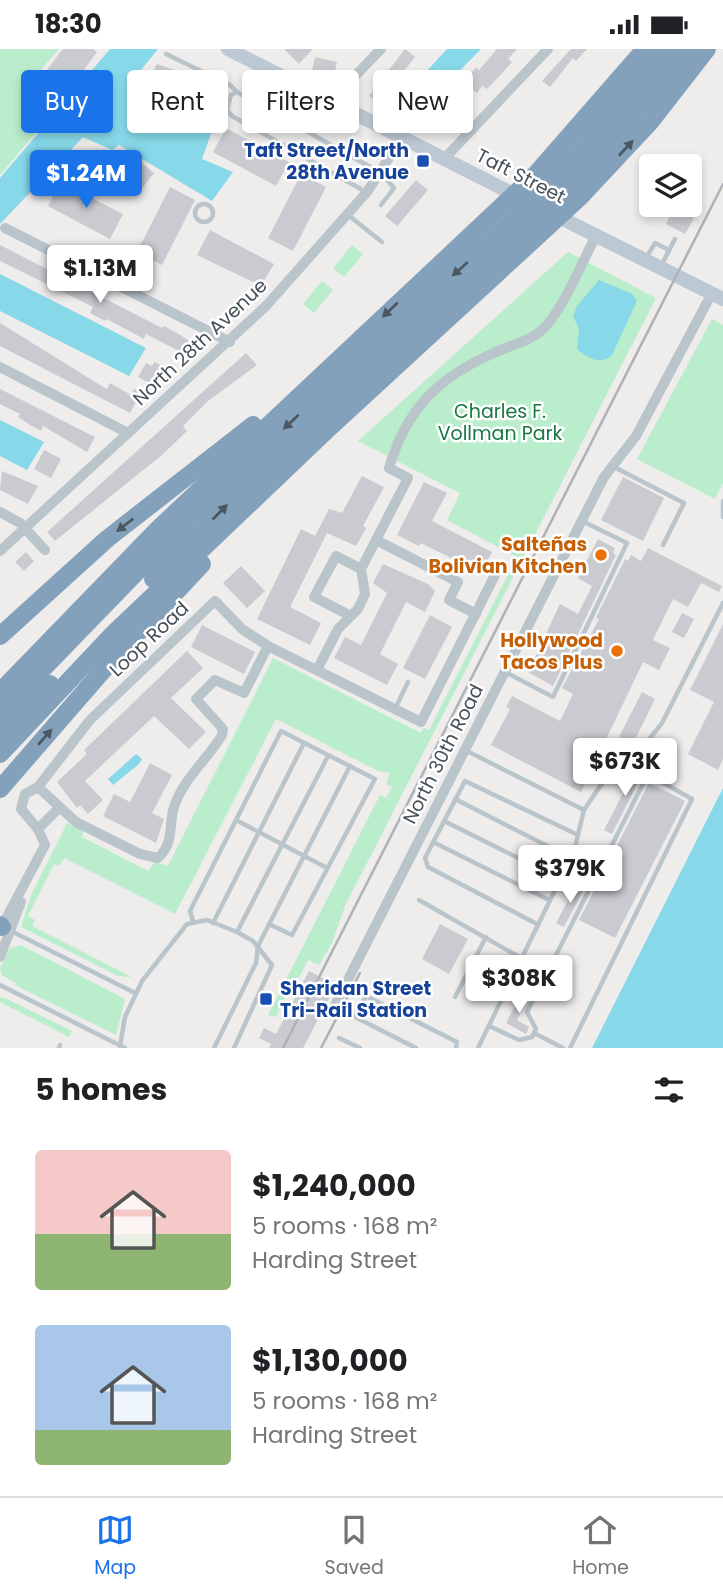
<!DOCTYPE html>
<html lang="en">
<head>
<meta charset="utf-8">
<style>
	:root { --surface:#fff; --page:#f6f6f6; --text:#202124; --muted:#757577; --line:#e0e0e0; --accent:#1a73e8 }
	body { margin:0; font-family:Poppins,sans-serif; background:var(--page); color:var(--text); height:100vh; display:flex; flex-direction:column; font-size:26px; white-space:nowrap }
	* { box-sizing:border-box; margin:0 }
	p { font-size:23px; color:var(--muted) }
	.icon { flex:none; width:38px; height:38px; fill:none; stroke:currentColor; stroke-width:2; stroke-linecap:round; stroke-linejoin:round }
	.map { position:relative; height:999px; overflow:hidden }
	.details { display:flex; flex-direction:column; background:var(--surface); flex:1 }
	.details>* { flex:none }
	.hud { position:absolute; left:21px; top:21px; width:682px; height:63px; display:flex; gap:14px }
	.controls { position:absolute; left:639px; top:105px; display:grid; gap:14px }
	.controls a { display:grid; place-items:center; width:63px; height:63px; border-radius:7px; background:var(--surface); box-shadow:0 4px 10px #0003; font-size:35px }
	.price { position:absolute; translate:-50% -60px; padding:0 16px; border-radius:7px; background:#fff; color:#222; font-size:23px; line-height:46px; filter:drop-shadow(0 2px 4px #0008) }
	.price::after { content:''; position:absolute; left:50%; top:42px; width:21px; height:16px; margin-left:-10px; background:inherit; clip-path:polygon(0 0,100% 0,50% 100%) }
	.price.on { background:var(--accent); color:#fff }
	ul { padding:0; list-style:none }
	li { display:flex; align-items:center; gap:21px; height:175px; padding:0 35px }
	li span { display:grid; place-items:center; flex:none; width:196px; height:140px; border-radius:7px; color:#555 }
	li>.icon { margin-inline-start:auto }
	span .icon { width:84px; height:84px; fill:#fffc; stroke-width:1 }
	li b { font-size:30px }
	h2 { display:flex; justify-content:space-between; align-items:center; height:84px; padding:0 35px; font-size:30px }
	.tag { padding:0 24px; border-radius:7px; background:var(--surface); box-shadow:0 4px 10px #0003; font-size:24px; line-height:63px }
	.tag.on { background:var(--accent); color:#fff }
	.status { display:flex; justify-content:space-between; align-items:center; height:49px; padding:0 35px; background:var(--surface); direction:ltr }
	.status svg { height:19px; fill:currentColor }
	.tabs { display:flex; justify-content:space-around; align-items:center; height:98px; border-top:2px solid var(--line); background:var(--surface); font-size:19px; color:var(--muted) }
	.tabs a { display:grid; justify-items:center; gap:4px }
	.tabs .on { color:var(--accent) }
	.map>svg:first-child { display:block }
	.green { fill:#baedcb }
	.water { fill:#87d9e9 }
	.building { fill:#c9cbd1 }
	.lines { fill:none; stroke-linecap:round; stroke-linejoin:round }
	.lane { stroke:#bac4cb; stroke-width:4.5 }
	.street { stroke:#bac4cb; stroke-width:10 }
	.secondary { stroke:#bcc8d3; stroke-width:14 }
	.highway { stroke:#84a1bb; stroke-width:18 }
	.rail { stroke:#aeb2b6; stroke-width:2.5 }
	.oneway { fill:#4b5863 }
	.transit-dot { fill:#1a4fb4; stroke:#fff; stroke-width:2.5 }
	.food-dot { fill:#e8710a; stroke:#fff; stroke-width:2.5 }
	.labels { text-anchor:middle; dominant-baseline:central; stroke-width:5; stroke-linejoin:round; paint-order:stroke }
	.transit-label { font-size:19px; font-weight:bold; fill:#164399; stroke:#fff; text-anchor:end }
	.street-label { font-size:19px; fill:#455059; stroke:#fff }
	.park-label { font-size:19px; fill:#187843; stroke:#fff }
	.food-label { font-size:19px; font-weight:bold; fill:#c56008; stroke:#fff; text-anchor:end }
</style>
</head>
<body>
<div class="status"><b>18:30</b><svg viewBox="0 0 49 12"><path d="M0 12V9h3v3zM5 12V6h3v6zM10 12V3h3v9zM15 12V0h3v12zM26 1h20v11H26zM47 4h2v5h-2z"/></svg></div>
<div class="map">
<svg width="723" height="999" viewBox="0 0 723 999">
	<rect width="100%" height="100%" fill="#efecec"/>
	<!-- green -->
	<g class="green">
		<polygon points="0,0 59,0 31,32 60,55 0,126"/>
		<polygon points="352,196 363,205 344,228 333,219"/>
		<polygon points="568,203 656,249 345,857 332,894 319,916 308,911 300,927 293,931 276,968 268,966 380,746 386,749 392,738 386,735 390,724 378,722 276,670 175,865 64,809 59,817 54,815 28,867 35,871 32,877 132,928 118,927 21,878 31,846 67,774 84,782 82,788 148,822 155,813 168,817 273,609 421,684 424,679 429,681 517,508 447,471 460,444 358,392"/>
		<polygon points="322,232 333,241 314,264 303,255"/>
		<polygon points="712,270 723,276 723,434 715,450 637,410"/>
		<polygon points="21,896 125,950 116,986 15,936 16,934 2,926 0,919 10,899"/>
		<polygon points="0,948 7,950 72,982 69,988 0,953"/>
	</g>
	<!-- water -->
	<g class="water">
		<polygon points="110,0 158,0 127,38 212,82 202,110 233,123 212,152 119,96 112,101 83,88 0,175 0,129"/>
		<polygon points="447,0 481,0 431,51 414,36"/>
		<polygon points="0,225 146,299 129,327 0,262"/>
		<path d="M599,231L632,245L637,252L612,306C600,317 588,309 577,300L579,280L573,267L577,257Z"/>
		<polygon points="0,371 44,393 27,421 0,407"/>
		<polygon points="136,705 142,710 139,715 113,736 108,730"/>
		<polygon points="723,739 723,999 592,999"/>
	</g>
	<!-- building -->
	<g class="building">
		<polygon points="63,0 93,0 97,3 63,49 37,34"/>
		<polygon points="284,0 313,0 299,15"/>
		<polygon points="405,0 415,8 398,29 402,33 398,39 394,36 379,55 369,47"/>
		<polygon points="497,0 517,0 508,10 512,13 505,21 487,40 482,37 477,44 464,34 476,18 479,21"/>
		<polygon points="571,0 587,0 576,12 573,9 550,38 542,32"/>
		<polygon points="315,8 337,13 334,27 312,22"/>
		<polygon points="157,15 197,29 207,41 222,48 208,74 144,39"/>
		<polygon points="409,45 425,60 416,70 400,55"/>
		<polygon points="440,57 457,73 447,83 431,67"/>
		<polygon points="226,79 289,113 276,137 213,103"/>
		<polygon points="128,103 154,124 143,138 136,133 132,138 128,135 121,144 99,127 115,107 121,112"/>
		<polygon points="301,125 326,138 293,202 268,189"/>
		<polygon points="416,131 428,141 397,177 385,167"/>
		<polygon points="60,133 123,165 110,190 48,157"/>
		<polygon points="170,138 195,151 162,216 137,203"/>
		<polygon points="674,159 694,169 685,185 666,175"/>
		<polygon points="210,181 274,215 261,237 197,206"/>
		<polygon points="0,196 162,279 164,277 177,284 194,295 196,299 192,308 189,306 186,312 176,307 179,302 146,285 144,290 107,270 105,272 90,264 93,258 0,212"/>
		<polygon points="0,274 100,336 107,340 110,334 131,346 134,340 141,344 130,364 0,297"/>
		<polygon points="246,304 257,316 208,352 183,377 187,382 162,406 55,492 47,483"/>
		<polygon points="154,313 165,318 155,337 138,328 146,314 152,317"/>
		<polygon points="0,340 95,388 87,403 43,377 41,382 30,376 18,368 20,365 0,355"/>
		<polygon points="44,401 61,410 51,429 34,420"/>
		<polygon points="2,422 38,437 28,455 0,441"/>
		<polygon points="362,427 384,438 363,477 366,479 356,497 327,484 290,558 321,574 310,596 257,570 301,480 315,487 329,460 342,464"/>
		<polygon points="623,428 664,449 643,492 601,471"/>
		<polygon points="424,433 447,444 432,472 492,503 481,524 421,494 419,497 397,486"/>
		<polygon points="598,490 615,499 613,504 616,506 553,637 528,623 560,555 578,565 592,537 578,529"/>
		<polygon points="648,499 722,537 719,543 701,534 688,558 673,550 653,591 670,599 659,621 643,613 581,743 491,696 510,660 506,658 512,647 560,672 573,645 562,639 599,570 596,569 625,510 628,512 631,506 641,512"/>
		<polygon points="26,503 34,512 24,522 15,513"/>
		<polygon points="383,515 428,535 435,542 425,563 406,553 380,605 398,615 387,636 334,609 345,588 361,596 387,544 373,534"/>
		<polygon points="241,517 265,542 247,559 223,534"/>
		<polygon points="682,564 694,570 684,589 672,583"/>
		<polygon points="430,566 452,578 425,630 403,619"/>
		<polygon points="723,575 723,710 718,721 688,705 714,653 690,641"/>
		<polygon points="202,576 255,603 244,625 191,598"/>
		<polygon points="187,602 203,619 171,649 206,683 189,700 154,667 85,732 103,751 88,765 80,756 77,759 57,733 87,705 84,701"/>
		<polygon points="642,643 655,650 633,695 619,688"/>
		<polygon points="639,713 647,716 612,785 604,781"/>
		<polygon points="150,714 172,726 152,764 164,770 156,794 103,767 114,745 130,753"/>
		<polygon points="649,734 685,752 615,889 579,871"/>
		<polygon points="577,834 585,838 564,878 556,874"/>
		<polygon points="440,875 468,890 449,925 422,910"/>
		<polygon points="541,908 547,912 537,932 530,928"/>
		<polygon points="309,922 336,936 303,999 269,999 271,995 259,989 264,979 276,985"/>
		<polygon points="522,944 529,947 517,971 529,978 526,985 506,974"/>
	</g>
	<g class="lines">
		<!-- lane -->
		<g class="lane">
			<polyline points="166,5 230,36 237,43"/>
			<polyline points="366,143 232,67 227,61 231,46 237,43 381,124 394,139 381,156"/>
			<circle cx="204" cy="164" r="9"/>
			<polyline points="348,166 382,193"/>
			<polyline points="646,209 655,194 669,201"/>
			<polyline points="662,215 675,190"/>
			<polyline points="614,418 684,454 663,496"/>
			<polyline points="723,452 723,468"/>
			<polyline points="505,623 553,648 627,494 582,472"/>
			<polyline points="395,660 408,633"/>
			<polyline points="465,701 584,761 574,802 478,999"/>
			<polyline points="455,750 571,809"/>
			<polyline points="584,761 613,718 623,709 639,703 662,674 723,554"/>
			<polyline points="236,771 327,819"/>
			<polyline points="444,772 560,830"/>
			<polyline points="433,793 549,851"/>
			<polyline points="419,851 521,909"/>
			<polyline points="193,872 190,862 281,682 375,730 292,886 269,875"/>
			<polyline points="213,874 304,694"/>
			<polyline points="537,875 428,818 425,809 465,732 578,786"/>
			<polyline points="11,882 135,944"/>
			<polyline points="237,883 328,707"/>
			<polyline points="0,936 125,999"/>
			<polyline points="455,948 486,888"/>
			<polyline points="489,977 519,991 532,988 536,980 527,963 648,725 692,750 570,999"/>
			<polyline points="534,984 563,999"/>
			<polyline points="339,989 360,999"/>
			<polyline points="120,997 125,968 142,932 187,875 207,871 237,883 253,892 272,916 234,999"/>
			<polyline points="59,999 60,996"/>
			<polyline points="214,999 256,914 258,897 350,717"/>
			<polyline points="416,999 357,969 355,967 366,947 457,993 456,999"/>
		</g>
		<!-- street -->
		<g class="street">
			<polyline points="331,52 381,0"/>
			<polyline points="444,110 548,0"/>
			<polyline points="5,179 230,293"/>
			<polyline points="0,318 128,384"/>
			<polyline points="0,463 20,474 45,501"/>
			<polyline points="376,491 458,533 449,551 476,565"/>
			<polyline points="0,502 266,257 367,143 401,90"/>
			<polyline points="349,566 314,548 336,507 361,520"/>
			<path d="M317,621L338,580L358,560L365,545L361,520L408,429L389,419C406,361 438,328 494,304C510,296 529,293 542,281C564,260 581,214 596,187"/>
			<path d="M38,738L76,773L140,805L158,809C175,792 168,778 174,758C183,730 207,711 222,686L223,680L196,650L215,631L244,644L268,597"/>
			<polyline points="38,780 59,759"/>
			<polyline points="0,881 45,796 38,780 21,760 25,745 38,738 90,671 215,552 242,580 268,597 421,673 500,516"/>
			<polyline points="0,908 21,853"/>
			<polyline points="331,964 604,428 636,387 712,244"/>
		</g>
		<!-- secondary -->
		<g class="secondary">
			<polyline points="228,0 523,150"/>
			<polyline points="551,164 723,250"/>
		</g>
		<!-- highway -->
		<g class="highway">
			<polyline points="153,530 248,435 564,143 645,52 686,0"/>
			<polyline points="0,587 107,490 253,376"/>
			<polyline points="0,643 158,480 536,125 645,0"/>
			<polyline points="0,664 189,469 510,174 578,104 666,0"/>
			<polyline points="0,686 50,635"/>
			<polyline points="0,705 113,585 328,380 579,149 651,72 707,0"/>
			<polyline points="0,740 105,619 202,515"/>
			<polyline points="0,876 2,878"/>
		</g>
		<!-- rail -->
		<g class="rail">
			<polyline points="283,999 723,135"/>
			<polyline points="321,999 360,924"/>
		</g>
	</g>
	<!-- one-way arrows -->
	<defs><path id="oneway-solid" d="M-6-.8H1V-3.2L6.5 0L1 3.2V.8H-6Z" transform="scale(1.75)"/></defs>
	<g class="oneway">
		<use href="#oneway-solid" transform="translate(626 99) rotate(-47)"/>
		<use href="#oneway-solid" transform="translate(460 220) rotate(138)"/>
		<use href="#oneway-solid" transform="translate(390 261) rotate(137)"/>
		<use href="#oneway-solid" transform="translate(291 373) rotate(137)"/>
		<use href="#oneway-solid" transform="translate(220 463) rotate(-45)"/>
		<use href="#oneway-solid" transform="translate(125 476) rotate(142)"/>
		<use href="#oneway-solid" transform="translate(45 688) rotate(-49)"/>
	</g>
	<!-- markers -->
	<g class="transit-dot">
		<rect x="416" y="105" width="14" height="14" rx="3.5"/>
		<rect x="259" y="943" width="14" height="14" rx="3.5"/>
	</g>
	<g class="food-dot">
		<circle cx="601" cy="506" r="7"/>
		<circle cx="617" cy="602" r="7"/>
	</g>
	<g class="labels">
		<!-- transit labels -->
		<g class="transit-label">
			<text x="409" y="101">Taft Street/North<tspan x="409" dy="22">28th Avenue</tspan></text>
			<text x="280" y="939" text-anchor="start">Sheridan Street<tspan x="280" dy="22">Tri-Rail Station</tspan></text>
		</g>
		<!-- street labels -->
		<g class="street-label">
			<text transform="translate(521 127) rotate(27)">Taft Street</text>
			<text transform="translate(200 293) rotate(-43)">North 28th Avenue</text>
			<text transform="translate(149 590) rotate(-43)">Loop Road</text>
			<text transform="translate(443 705) rotate(-63)">North 30th Road</text>
		</g>
		<!-- park labels -->
		<g class="park-label">
			<text x="500" y="362">Charles F.<tspan x="500" dy="22">Vollman Park</tspan></text>
		</g>
		<!-- food labels -->
		<g class="food-label">
			<text x="587" y="495">Salteñas<tspan x="587" dy="22">Bolivian Kitchen</tspan></text>
			<text x="603" y="591">Hollywood<tspan x="603" dy="22">Tacos Plus</tspan></text>
		</g>
	</g>
</svg>
<div class="controls">
<a><svg class="icon" aria-label="layers" viewBox="0 0 24 24"><path d="M12 4l9 5-9 5-9-5zM3 14l9 5 9-5"/></svg></a>
</div>
<b class="price on" style="left:86px;top:161px">$1.24M</b>
<b class="price" style="left:100px;top:256px">$1.13M</b>
<b class="price" style="left:625px;top:749px">$673K</b>
<b class="price" style="left:570px;top:856px">$379K</b>
<b class="price" style="left:519px;top:966px">$308K</b>
<div class="hud">
<a class="tag on">Buy</a>
<a class="tag">Rent</a>
<a class="tag">Filters</a>
<a class="tag">New</a>
</div>
</div>
<section class="details">
<h2>5 homes<svg class="icon" aria-label="filters" viewBox="0 0 24 24"><path d="M4 7h16M4 17h16"/><circle cx="9" cy="7" r="2"/><circle cx="15" cy="17" r="2"/></svg></h2>
<ul>
<li><span style="background:linear-gradient(#f6c9c9 60%,#8fb573 0)"><svg class="icon" aria-label="home" viewBox="0 0 24 24"><path d="M3 11l9-7 9 7M6 9v11h12V9"/></svg></span><div><b>$1,240,000</b><p>5 rooms · 168 m²</p><p>Harding Street</p></div></li>
<li><span style="background:linear-gradient(#a9c7e8 75%,#8fb573 0)"><svg class="icon" aria-label="home" viewBox="0 0 24 24"><path d="M3 11l9-7 9 7M6 9v11h12V9"/></svg></span><div><b>$1,130,000</b><p>5 rooms · 168 m²</p><p>Harding Street</p></div></li>
</ul>
</section>
<nav class="tabs">
<a class="on"><svg class="icon" aria-label="map" viewBox="0 0 24 24"><path d="M3 6l6-2 6 2 6-2v14l-6 2-6-2-6 2zM9 4v14M15 6v14"/></svg>Map</a>
<a><svg class="icon" aria-label="saved" viewBox="0 0 24 24"><path d="M7 4h10v16l-5-4-5 4z"/></svg>Saved</a>
<a><svg class="icon" aria-label="home" viewBox="0 0 24 24"><path d="M3 11l9-7 9 7M6 9v11h12V9"/></svg>Home</a>
</nav>
</body>
</html>
